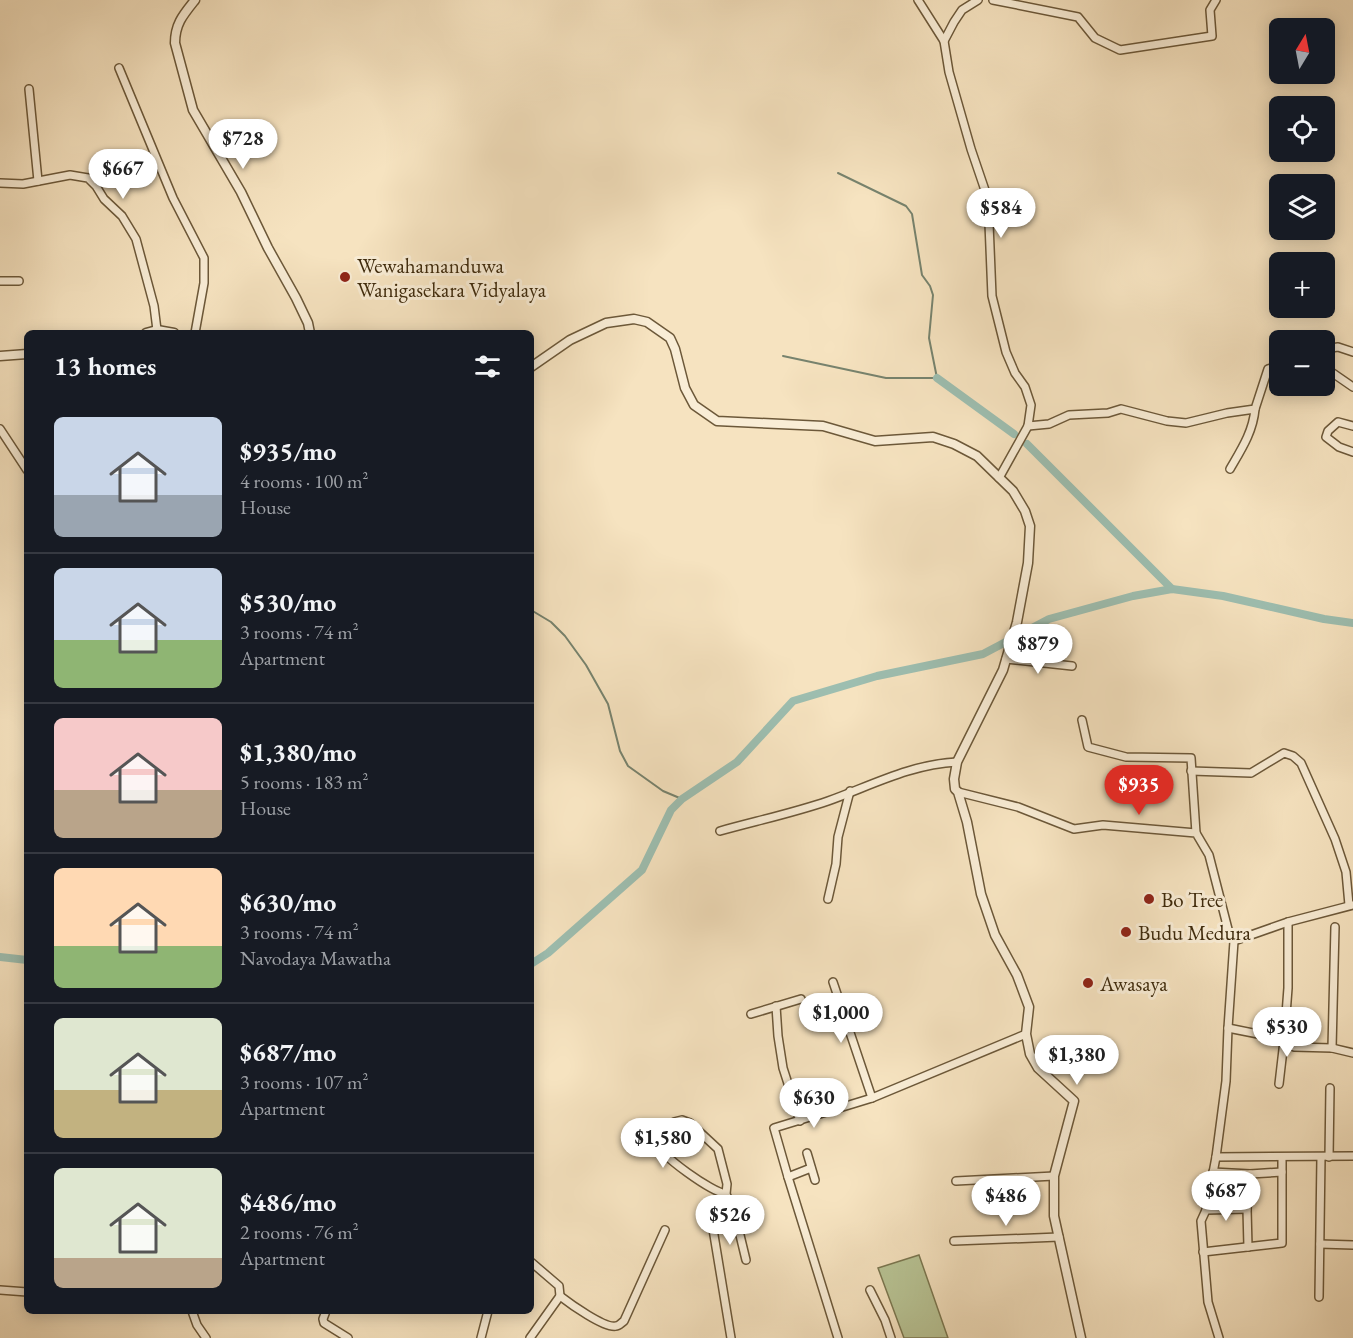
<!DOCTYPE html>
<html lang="en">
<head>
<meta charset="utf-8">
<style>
	:root { --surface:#171b24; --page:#242831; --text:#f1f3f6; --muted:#9ea1a6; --line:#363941; --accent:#d93025 }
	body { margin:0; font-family:"EB Garamond",serif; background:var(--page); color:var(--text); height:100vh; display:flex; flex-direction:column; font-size:22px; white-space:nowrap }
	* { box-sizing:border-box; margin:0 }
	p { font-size:20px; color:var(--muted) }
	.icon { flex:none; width:33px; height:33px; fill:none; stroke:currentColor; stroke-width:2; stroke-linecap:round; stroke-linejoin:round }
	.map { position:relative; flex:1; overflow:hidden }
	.drawer { position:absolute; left:24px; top:330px; width:510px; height:984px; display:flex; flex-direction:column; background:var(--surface); border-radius:9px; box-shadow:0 3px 15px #0003 }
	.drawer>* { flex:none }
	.needle { width:39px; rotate:10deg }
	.controls { position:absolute; left:1269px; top:18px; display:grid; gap:12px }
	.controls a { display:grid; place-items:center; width:66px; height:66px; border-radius:9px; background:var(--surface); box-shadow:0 3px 15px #0003; font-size:30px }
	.price { position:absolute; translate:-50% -51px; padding:0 14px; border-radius:21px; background:#fff; color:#222; font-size:20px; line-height:39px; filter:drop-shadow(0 2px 3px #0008) }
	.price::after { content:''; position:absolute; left:50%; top:36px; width:18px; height:14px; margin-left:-9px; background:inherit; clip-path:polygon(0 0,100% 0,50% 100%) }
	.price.on { background:var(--accent); color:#fff }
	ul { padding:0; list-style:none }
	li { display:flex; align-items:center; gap:18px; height:150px; padding:0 30px }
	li+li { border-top:2px solid var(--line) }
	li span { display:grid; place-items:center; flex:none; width:168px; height:120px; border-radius:9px; color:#555 }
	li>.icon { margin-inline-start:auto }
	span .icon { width:72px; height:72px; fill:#fffc; stroke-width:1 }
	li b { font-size:26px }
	h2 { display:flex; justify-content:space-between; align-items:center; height:72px; padding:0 30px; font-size:26px }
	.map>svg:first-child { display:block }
	.green { fill:#b8c495; stroke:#7b7750; stroke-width:1.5 }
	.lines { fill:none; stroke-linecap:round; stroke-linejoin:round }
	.stream { stroke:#77836e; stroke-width:2 }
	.canal { stroke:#9dbeb0; stroke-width:8 }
	.minor-casing { stroke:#6c5839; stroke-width:10 }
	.tertiary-casing { stroke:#6c5839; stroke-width:11 }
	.minor { stroke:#f9edd6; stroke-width:7 }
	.tertiary { stroke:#f9edd6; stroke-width:8 }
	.poi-dot { fill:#8f2418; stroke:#f9edd6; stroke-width:2 }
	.labels { text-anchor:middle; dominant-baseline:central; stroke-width:6; stroke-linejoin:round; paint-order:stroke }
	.poi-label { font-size:21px; fill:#3e2a0c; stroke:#f9edd6; text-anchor:start }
</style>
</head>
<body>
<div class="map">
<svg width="1353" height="1338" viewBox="0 0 1353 1338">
	<rect width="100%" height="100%" fill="#f6e3c0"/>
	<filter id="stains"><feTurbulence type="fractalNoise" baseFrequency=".00333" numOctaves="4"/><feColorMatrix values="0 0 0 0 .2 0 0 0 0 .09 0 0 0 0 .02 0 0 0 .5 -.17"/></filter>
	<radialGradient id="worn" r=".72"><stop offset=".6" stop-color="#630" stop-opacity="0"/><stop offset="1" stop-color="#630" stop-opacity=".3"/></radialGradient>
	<!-- green -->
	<polygon class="green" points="919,1255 948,1338 904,1338 878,1268"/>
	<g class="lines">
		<!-- stream -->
		<g class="stream">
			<polyline points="783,356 886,378 937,378 929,338 933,295 930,286 922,275 912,214 906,206 838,173"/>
			<polyline points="531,610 551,622 565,636 586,665 608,704 620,751 628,766 663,791 682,799"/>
		</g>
		<!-- canal -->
		<g class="canal">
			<polyline points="937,378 1014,434"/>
			<polyline points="1027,444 1172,589"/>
			<polyline points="0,957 27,960"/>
			<polyline points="531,964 548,953 642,870 671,810 682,799 737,762 793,701 877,676 983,654 1049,619 1133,596 1172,589 1223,596 1324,619 1353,623"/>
		</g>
		<defs>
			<g id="minor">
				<polyline points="918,0 944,41 949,72 971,149 988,199 992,296 1006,352 1015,373 1025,387 1031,405 1028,426 999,478"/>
				<polyline points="993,0 1078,17 1095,38 1120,50 1212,36 1210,10 1216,0"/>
				<polyline points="944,41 954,22 962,10 978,0"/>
				<polyline points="119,68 173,198 204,258 204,283 195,333"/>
				<polyline points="29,89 38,181"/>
				<polyline points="0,183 23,184 70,175 88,178 96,186 104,199 122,216 136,239 154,306 157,330"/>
				<polyline points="0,281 19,281"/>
				<polyline points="1324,349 1338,347 1353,352"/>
				<polyline points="1324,367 1353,387"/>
				<polyline points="1028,426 1049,424 1069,415 1108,413 1121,409 1167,421 1186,423 1227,413 1255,409 1268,369 1280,365"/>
				<polyline points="1353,426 1338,422 1328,431 1326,437 1339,447 1353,452"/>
				<polyline points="0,429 27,470"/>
				<path d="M1230,469C1241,450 1253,432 1255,409"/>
				<polyline points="1006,659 1072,666"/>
				<polyline points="1082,720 1088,747 1126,757 1191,758 1196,833"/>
				<polyline points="1191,771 1251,773 1284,753 1293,756 1301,763 1335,839 1346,872 1349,905"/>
				<polyline points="958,792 1018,807 1074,829 1103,825 1196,833 1209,855 1229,933 1234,941"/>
				<path d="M720,831C756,821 793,813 828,801C870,786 911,764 957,762"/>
				<polyline points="828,899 836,864 838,837 850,791"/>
				<polyline points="833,982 872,1098"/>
				<polyline points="776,1006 778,1036 783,1068 800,1121"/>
				<polyline points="751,1014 801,999"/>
				<polyline points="1228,1028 1273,1037 1284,1041 1294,1047 1332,1048 1353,1053"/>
				<polyline points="1332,1048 1335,927"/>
				<polyline points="1279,1084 1284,1041 1288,988 1288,922"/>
				<polyline points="807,1153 815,1180"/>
				<polyline points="1216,1157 1353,1156"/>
				<polyline points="1329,1157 1330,1088"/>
				<polyline points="1213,1172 1250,1174 1282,1172"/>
				<polyline points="788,1177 811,1168"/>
				<polyline points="956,1181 1054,1176"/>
				<path d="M726,1194C712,1192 660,1156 656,1142L659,1135L674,1122L682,1120L690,1123L718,1149L727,1184L726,1194L735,1214L734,1224L713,1229L731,1338"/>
				<polyline points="1206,1210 1247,1209"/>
				<polyline points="734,1224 739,1231 746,1260"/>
				<polyline points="954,1241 1059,1237"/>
				<polyline points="1320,1244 1353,1245"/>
				<polyline points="1248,1247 1247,1209 1250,1174"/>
				<polyline points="1203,1252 1282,1243 1282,1157"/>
				<polyline points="0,1290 27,1292"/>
				<polyline points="870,1290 885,1320 891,1338"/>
				<path d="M560,1296C569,1303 605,1329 616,1326C619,1326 621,1323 624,1321L665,1230"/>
				<polyline points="1319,1297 1321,1157"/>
				<polyline points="192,1311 197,1325 206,1338"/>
				<polyline points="326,1311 323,1319 324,1323 348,1338"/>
				<polyline points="481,1338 488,1311"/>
				<polyline points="530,1338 560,1296 559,1286 531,1262"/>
				<polyline points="838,1338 788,1177 774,1128 872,1098 1026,1034"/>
				<polyline points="1219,1338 1208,1302 1201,1221 1206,1210 1216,1157 1226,1081 1228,1028 1234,941 1288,922 1353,905"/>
			</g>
			<g id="tertiary">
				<path d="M195,0C183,15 175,24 175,43L193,110L241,192L268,248L296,298L308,323L310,333"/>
				<polyline points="146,333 157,330 174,333"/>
				<polyline points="0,356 27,354"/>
				<polyline points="531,367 570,340 606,323 634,319 647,322 670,338 675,349 685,388 694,405 717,421 823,426 875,441 933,437 954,444 977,456 1013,491 1025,511 1030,526 1028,563 1017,622 1003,670 957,762 954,779 955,789 958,792 967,822 981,894 995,935 1017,975 1029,1007 1026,1034 1030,1054 1038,1068 1074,1101 1054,1176 1054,1216 1081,1338"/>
			</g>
		</defs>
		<!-- minor casing -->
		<use href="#minor" class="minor-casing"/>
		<!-- tertiary casing -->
		<use href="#tertiary" class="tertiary-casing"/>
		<!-- minor -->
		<use href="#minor" class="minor"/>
		<!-- tertiary -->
		<use href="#tertiary" class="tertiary"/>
	</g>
	<!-- markers -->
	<g class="poi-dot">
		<circle cx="345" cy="277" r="6"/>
		<circle cx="1149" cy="899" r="6"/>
		<circle cx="1126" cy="932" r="6"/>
		<circle cx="1088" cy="983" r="6"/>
	</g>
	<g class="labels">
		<!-- poi labels -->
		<g class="poi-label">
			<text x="357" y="265">Wewahamanduwa<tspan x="357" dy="24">Wanigasekara Vidyalaya</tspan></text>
			<text x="1161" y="899">Bo Tree</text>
			<text x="1138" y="932">Budu Medura</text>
			<text x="1100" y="983">Awasaya</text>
		</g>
	</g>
	<rect width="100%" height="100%" filter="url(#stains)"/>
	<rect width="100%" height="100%" fill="url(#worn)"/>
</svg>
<div class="controls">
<a><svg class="needle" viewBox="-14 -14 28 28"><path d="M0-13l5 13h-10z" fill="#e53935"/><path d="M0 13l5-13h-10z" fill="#9ea1a6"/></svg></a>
<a><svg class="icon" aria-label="locate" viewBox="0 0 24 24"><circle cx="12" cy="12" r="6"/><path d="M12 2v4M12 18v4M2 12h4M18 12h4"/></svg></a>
<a><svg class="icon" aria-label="layers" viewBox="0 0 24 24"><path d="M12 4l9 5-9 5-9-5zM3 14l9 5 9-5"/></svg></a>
<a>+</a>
<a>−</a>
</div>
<b class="price" style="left:243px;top:170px">$728</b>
<b class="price" style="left:123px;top:200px">$667</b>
<b class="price" style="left:1001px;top:239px">$584</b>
<b class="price" style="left:1038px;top:675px">$879</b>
<b class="price on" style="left:1139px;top:816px">$935</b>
<b class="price" style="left:841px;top:1044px">$1,000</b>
<b class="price" style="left:1287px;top:1058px">$530</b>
<b class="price" style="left:1077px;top:1086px">$1,380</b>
<b class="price" style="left:814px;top:1129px">$630</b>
<b class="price" style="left:663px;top:1169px">$1,580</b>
<b class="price" style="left:1226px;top:1222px">$687</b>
<b class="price" style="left:1006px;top:1227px">$486</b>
<b class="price" style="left:730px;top:1246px">$526</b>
<section class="drawer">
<h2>13 homes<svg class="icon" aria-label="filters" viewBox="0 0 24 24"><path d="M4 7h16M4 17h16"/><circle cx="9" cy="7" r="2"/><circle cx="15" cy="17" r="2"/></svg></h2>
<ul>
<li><span style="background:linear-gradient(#c9d6e8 65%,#9aa5b1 0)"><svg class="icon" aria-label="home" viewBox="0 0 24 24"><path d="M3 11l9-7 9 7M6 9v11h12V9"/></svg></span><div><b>$935/mo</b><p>4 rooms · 100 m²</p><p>House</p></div></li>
<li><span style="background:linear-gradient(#c9d6e8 60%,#8fb573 0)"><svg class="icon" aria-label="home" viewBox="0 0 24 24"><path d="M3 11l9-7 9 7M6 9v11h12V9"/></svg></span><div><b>$530/mo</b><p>3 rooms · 74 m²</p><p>Apartment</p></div></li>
<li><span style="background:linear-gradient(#f6c9c9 60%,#b9a48a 0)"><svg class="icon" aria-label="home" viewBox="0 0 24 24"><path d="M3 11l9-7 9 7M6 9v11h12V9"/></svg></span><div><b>$1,380/mo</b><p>5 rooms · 183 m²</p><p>House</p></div></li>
<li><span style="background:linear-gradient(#ffd9b3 65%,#8fb573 0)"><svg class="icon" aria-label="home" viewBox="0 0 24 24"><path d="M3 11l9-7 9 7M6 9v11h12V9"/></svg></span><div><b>$630/mo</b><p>3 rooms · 74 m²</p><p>Navodaya Mawatha</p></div></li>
<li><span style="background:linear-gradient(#dfe7d0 60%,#c2b280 0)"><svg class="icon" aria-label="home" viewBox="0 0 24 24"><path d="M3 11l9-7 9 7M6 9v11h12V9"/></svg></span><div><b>$687/mo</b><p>3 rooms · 107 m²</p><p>Apartment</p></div></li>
<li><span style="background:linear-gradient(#dfe7d0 75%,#b9a48a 0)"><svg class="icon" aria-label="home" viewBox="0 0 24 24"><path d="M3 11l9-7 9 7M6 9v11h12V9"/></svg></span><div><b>$486/mo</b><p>2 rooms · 76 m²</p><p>Apartment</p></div></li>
</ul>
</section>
</div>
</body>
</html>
